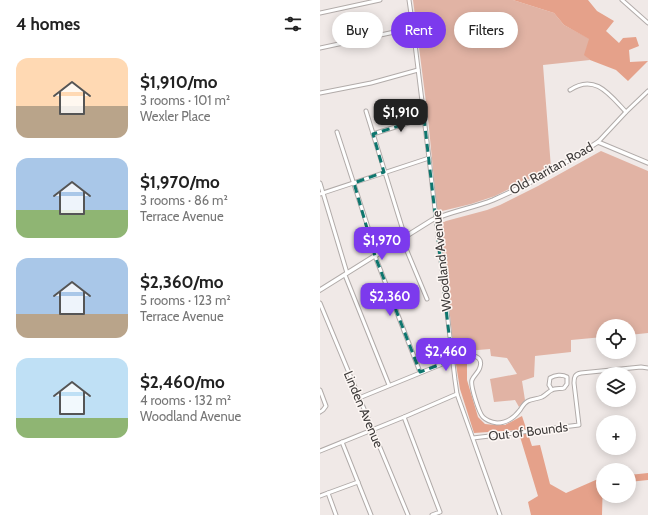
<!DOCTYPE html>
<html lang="en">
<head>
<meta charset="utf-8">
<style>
	:root { --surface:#fff; --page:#f2f2f2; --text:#222; --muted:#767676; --accent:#7c3aed }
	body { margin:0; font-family:Cabin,sans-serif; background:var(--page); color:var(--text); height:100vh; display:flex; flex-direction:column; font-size:15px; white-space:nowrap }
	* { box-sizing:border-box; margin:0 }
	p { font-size:13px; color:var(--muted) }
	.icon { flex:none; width:22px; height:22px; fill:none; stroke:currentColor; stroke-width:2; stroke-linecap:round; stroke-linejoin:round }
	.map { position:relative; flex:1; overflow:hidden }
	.details { display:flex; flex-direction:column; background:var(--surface); width:320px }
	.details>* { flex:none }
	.hud { position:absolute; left:12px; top:12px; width:256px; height:36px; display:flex; gap:8px }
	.controls { position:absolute; left:276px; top:319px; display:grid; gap:8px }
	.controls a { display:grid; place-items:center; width:40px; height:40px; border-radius:50%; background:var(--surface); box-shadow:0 2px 10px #0003; font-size:20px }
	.price { position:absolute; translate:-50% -34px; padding:0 9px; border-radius:8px; background:var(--accent); color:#fff; font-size:13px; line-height:26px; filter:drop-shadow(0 1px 2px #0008) }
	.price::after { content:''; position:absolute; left:50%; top:24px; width:12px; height:9px; margin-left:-6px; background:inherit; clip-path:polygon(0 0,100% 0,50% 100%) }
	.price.current { background:#222; color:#fff }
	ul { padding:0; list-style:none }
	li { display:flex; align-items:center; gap:12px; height:100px; padding:0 16px }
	li span { display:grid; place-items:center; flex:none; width:112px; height:80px; border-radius:12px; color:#555 }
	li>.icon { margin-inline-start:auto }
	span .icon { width:48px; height:48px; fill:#fffc; stroke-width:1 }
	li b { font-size:17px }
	h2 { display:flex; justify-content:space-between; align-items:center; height:48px; padding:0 16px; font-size:17px }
	.pill { padding:0 14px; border-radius:18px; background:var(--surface); box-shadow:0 2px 10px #0003; font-size:14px; line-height:36px }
	.pill.current { background:var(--accent); color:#fff }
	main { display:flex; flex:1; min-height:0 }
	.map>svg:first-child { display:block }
	.green { fill:#e1b3a4 }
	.forest { fill:#e5a18a }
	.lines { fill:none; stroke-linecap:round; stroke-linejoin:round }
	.minor-casing { stroke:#b1aba9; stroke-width:5 }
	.major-casing { stroke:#b1aba9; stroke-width:5.5 }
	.minor { stroke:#fff; stroke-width:3 }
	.major { stroke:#fff; stroke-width:3.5 }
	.marked { fill:none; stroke:#0f766e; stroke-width:3; stroke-dasharray:8 5; stroke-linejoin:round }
	.labels { text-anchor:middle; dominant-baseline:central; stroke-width:3; stroke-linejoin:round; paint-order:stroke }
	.street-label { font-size:13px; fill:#3f3c3b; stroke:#fdf7f4 }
</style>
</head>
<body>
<main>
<section class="details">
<h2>4 homes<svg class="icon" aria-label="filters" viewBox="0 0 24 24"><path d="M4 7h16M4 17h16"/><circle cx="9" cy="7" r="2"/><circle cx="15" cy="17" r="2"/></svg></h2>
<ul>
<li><span style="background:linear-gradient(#ffd9b3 60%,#b9a48a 0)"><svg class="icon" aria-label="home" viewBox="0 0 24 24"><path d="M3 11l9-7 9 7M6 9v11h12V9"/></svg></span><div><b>$1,910/mo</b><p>3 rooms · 101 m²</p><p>Wexler Place</p></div></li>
<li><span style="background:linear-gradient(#a9c7e8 65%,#8fb573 0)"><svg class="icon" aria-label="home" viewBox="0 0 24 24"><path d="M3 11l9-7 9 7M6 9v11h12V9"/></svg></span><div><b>$1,970/mo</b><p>3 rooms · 86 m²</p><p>Terrace Avenue</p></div></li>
<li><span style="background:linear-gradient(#a9c7e8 70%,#b9a48a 0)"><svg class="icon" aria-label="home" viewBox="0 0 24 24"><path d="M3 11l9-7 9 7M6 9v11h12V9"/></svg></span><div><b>$2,360/mo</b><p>5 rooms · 123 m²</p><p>Terrace Avenue</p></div></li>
<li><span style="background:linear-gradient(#bfe0f5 75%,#8fb573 0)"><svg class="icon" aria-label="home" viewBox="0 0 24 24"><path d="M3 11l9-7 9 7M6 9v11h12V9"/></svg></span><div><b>$2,460/mo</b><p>4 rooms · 132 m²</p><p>Woodland Avenue</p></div></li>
</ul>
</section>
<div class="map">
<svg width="328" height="515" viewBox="0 0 328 515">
	<rect width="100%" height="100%" fill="#f0e9e7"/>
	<!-- green -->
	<g class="green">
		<polygon points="93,0 193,0 234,13 244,25 270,39 265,55 270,60 223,65 231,168 175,196 151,204 122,211 117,211 108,118"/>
		<polygon points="281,151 328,171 328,333 309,335 309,326 283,326 283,337 251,340 251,352 215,356 214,377 202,381 205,400 199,407 195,400 174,402 170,379 197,374 187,358 171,356 170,349 134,352 120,224 126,221 167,210 180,205 218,186"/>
	</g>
	<!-- forest -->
	<g class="forest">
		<polygon points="193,0 268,0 277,11 294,21 286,31 299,43 303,38 316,37 319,46 309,50 310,62 328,61 308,81 296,70 270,60 264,55 269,39 244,25 234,13"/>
		<polygon points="147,351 147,380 158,417 165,424 175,425 185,425 202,416 212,446 220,445 230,484 246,493 278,479 283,479 282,515 211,515 208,502 218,496 198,430 154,433 140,389 134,352"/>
		<polygon points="328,473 328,480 309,482 309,475"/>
	</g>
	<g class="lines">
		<defs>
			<g id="minor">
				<polyline points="89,0 93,28 109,158 135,380 137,394 180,515"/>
				<polyline points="302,0 328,23"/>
				<polyline points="0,13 60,0"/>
				<polyline points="0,48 93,28"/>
				<path d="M250,90C275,73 290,95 306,112"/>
				<polyline points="0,93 51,83 98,70"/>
				<polyline points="46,111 85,237"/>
				<polyline points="17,132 57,255"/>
				<polyline points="53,134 104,118"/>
				<polyline points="278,142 306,112 328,91"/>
				<polyline points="0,183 27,273"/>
				<polyline points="0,194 109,158"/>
				<polyline points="82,239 107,299"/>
				<polyline points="55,256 100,372"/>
				<polyline points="25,275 69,385"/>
				<polyline points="0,303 88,515"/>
				<path d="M131,356C139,355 165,351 160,367C159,372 154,375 152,380C150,385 159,413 163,417C167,421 171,422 177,423C187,423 194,418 200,410C202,407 204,403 208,401C212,399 217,399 222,397C226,395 229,391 232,390C235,388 241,389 244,388L247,384V377C242,374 235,375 230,378L229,385L232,390"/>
				<polyline points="0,390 6,406 3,410 0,412"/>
				<polyline points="39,398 132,360"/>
				<polyline points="84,417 120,512 112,515"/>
				<path d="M153,438L259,425L254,383C254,377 255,374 261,373L321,367L328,368"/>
				<polyline points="22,442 51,515"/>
				<polyline points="0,451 84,417 137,394"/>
				<polyline points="0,496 8,493"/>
				<polyline points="16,515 8,493 38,482"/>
			</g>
			<path id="major" d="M0,290L112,220C132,211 153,208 173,200C210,184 245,164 278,142L328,163"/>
		</defs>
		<!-- minor casing -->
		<use href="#minor" class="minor-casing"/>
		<!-- major casing -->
		<use href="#major" class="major-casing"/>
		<!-- minor -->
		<use href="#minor" class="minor"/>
		<!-- major -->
		<use href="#major" class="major"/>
	</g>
	<!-- marked area -->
	<path class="marked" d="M104,118L132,360L100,372L55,256L34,183L64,172L53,134Z"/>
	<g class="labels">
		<!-- street labels -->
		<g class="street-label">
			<text transform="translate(231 168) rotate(-29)">Old Raritan Road</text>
			<text transform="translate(121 261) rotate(-96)">Woodland Avenue</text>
			<text transform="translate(44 409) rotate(67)">Linden Avenue</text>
			<text transform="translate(208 431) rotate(-7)">Out of Bounds</text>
		</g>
	</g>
</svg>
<div class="controls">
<a><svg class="icon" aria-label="locate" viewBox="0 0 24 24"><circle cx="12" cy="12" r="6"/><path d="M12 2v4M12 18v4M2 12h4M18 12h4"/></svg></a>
<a><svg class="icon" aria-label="layers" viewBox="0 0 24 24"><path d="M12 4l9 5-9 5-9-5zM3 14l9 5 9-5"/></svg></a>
<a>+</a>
<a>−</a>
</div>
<b class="price current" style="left:81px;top:133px">$1,910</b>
<b class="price" style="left:62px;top:261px">$1,970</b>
<b class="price" style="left:70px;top:317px">$2,360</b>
<b class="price" style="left:126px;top:372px">$2,460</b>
<div class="hud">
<a class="pill">Buy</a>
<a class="pill current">Rent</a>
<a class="pill">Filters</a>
</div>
</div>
</main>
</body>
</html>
